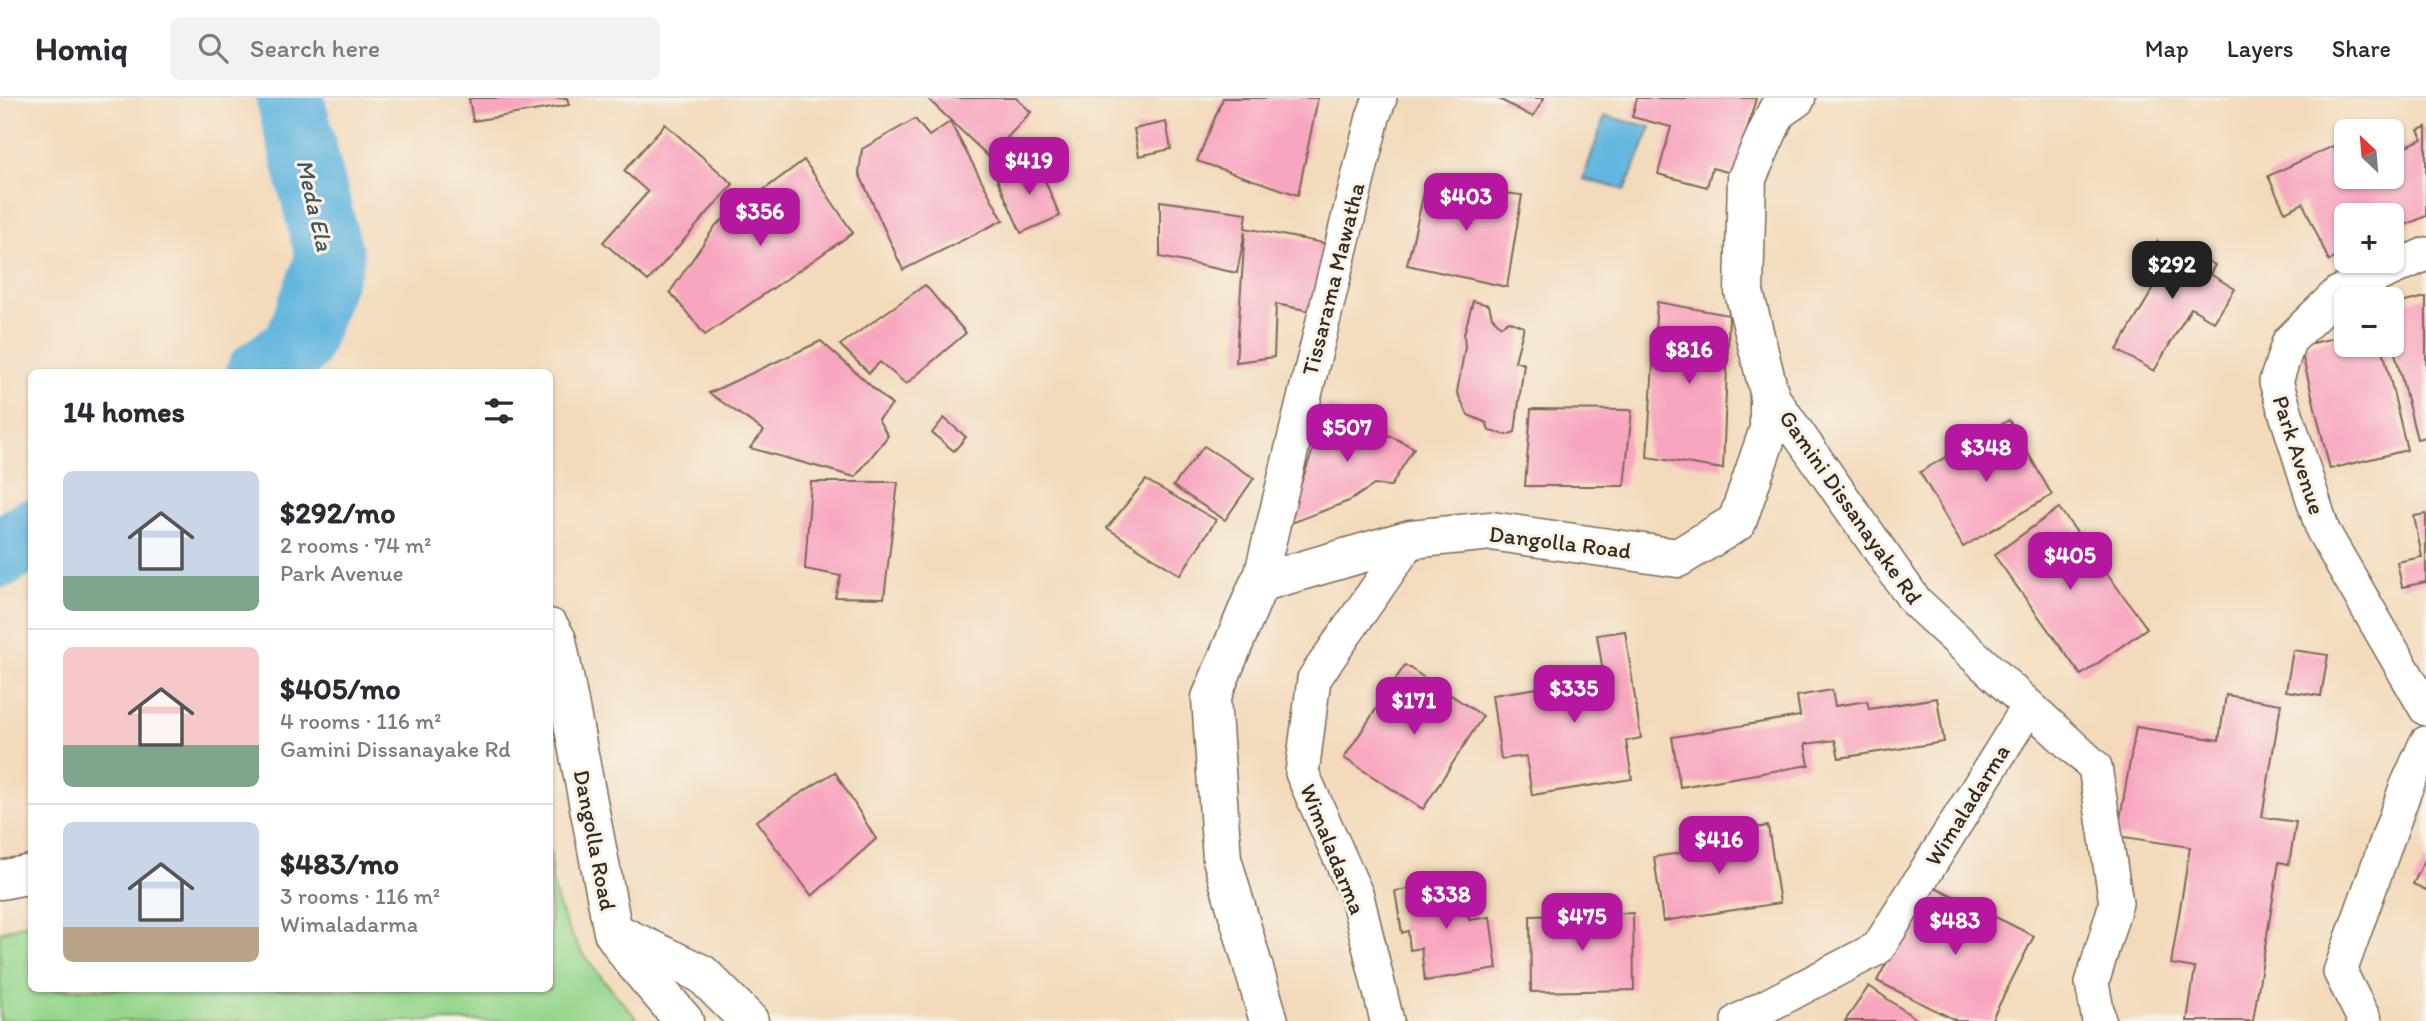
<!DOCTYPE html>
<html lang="en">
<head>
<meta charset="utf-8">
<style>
	:root { --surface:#fff; --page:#f2f2f3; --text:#2b2b33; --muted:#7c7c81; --line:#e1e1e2; --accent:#b5179e }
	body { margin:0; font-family:Itim,sans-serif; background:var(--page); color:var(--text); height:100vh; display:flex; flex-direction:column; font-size:26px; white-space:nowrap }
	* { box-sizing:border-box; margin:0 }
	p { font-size:23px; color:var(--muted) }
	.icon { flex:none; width:38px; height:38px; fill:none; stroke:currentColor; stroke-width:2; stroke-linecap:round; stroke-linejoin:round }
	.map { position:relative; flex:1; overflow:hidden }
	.drawer { position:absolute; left:28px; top:271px; width:525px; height:623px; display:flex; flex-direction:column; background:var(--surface); border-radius:10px; box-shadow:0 2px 5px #0004 }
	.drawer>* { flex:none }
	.needle { width:46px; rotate:334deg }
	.tools { position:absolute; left:2334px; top:21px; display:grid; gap:14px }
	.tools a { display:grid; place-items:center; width:70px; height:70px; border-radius:10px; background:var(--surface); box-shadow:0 2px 5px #0004; font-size:35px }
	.price { position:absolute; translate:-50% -60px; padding:0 16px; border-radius:14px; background:var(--accent); color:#fff; font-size:23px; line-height:46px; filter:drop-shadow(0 2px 4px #0008) }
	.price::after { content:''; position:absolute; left:50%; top:42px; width:21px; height:16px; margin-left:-10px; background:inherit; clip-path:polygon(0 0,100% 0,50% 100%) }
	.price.selected { background:#222; color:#fff }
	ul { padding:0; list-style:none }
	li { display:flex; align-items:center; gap:21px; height:175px; padding:0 35px }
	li+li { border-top:2px solid var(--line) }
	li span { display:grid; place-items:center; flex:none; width:196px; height:140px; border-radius:10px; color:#555 }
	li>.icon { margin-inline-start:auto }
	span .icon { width:84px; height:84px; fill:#fffc; stroke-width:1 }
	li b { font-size:30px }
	h2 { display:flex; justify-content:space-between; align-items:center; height:84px; padding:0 35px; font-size:30px }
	header { display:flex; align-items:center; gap:42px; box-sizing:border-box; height:98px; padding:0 35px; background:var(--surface); border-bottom:2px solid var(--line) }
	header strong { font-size:33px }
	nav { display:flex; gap:38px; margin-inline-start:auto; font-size:24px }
	.search { width:490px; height:63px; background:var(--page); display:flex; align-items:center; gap:18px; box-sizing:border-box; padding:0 24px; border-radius:10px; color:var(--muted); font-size:26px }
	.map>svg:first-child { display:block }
	.green { fill:#96d68c; stroke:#688055; stroke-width:2 }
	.water { fill:#64b6df; stroke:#50707e; stroke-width:2 }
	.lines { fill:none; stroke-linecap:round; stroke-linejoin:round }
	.river { stroke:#64b6df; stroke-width:68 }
	.building { fill:#f8a6bf }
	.minor-casing { stroke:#7b6855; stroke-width:36 }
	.tertiary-casing { stroke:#7b6855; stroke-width:41 }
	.minor { stroke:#fff; stroke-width:33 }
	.tertiary { stroke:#fff; stroke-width:38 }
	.labels { text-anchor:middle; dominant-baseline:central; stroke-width:6; stroke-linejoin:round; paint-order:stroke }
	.street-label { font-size:23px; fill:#3b2a1e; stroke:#f7f3e8 }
	.water-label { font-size:24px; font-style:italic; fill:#475458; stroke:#f7f3e8 }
</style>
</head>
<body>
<header>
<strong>Homiq</strong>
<div class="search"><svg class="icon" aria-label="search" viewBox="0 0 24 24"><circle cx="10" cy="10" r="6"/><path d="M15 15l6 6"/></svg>Search here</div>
<nav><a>Map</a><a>Layers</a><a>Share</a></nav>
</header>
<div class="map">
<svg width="2426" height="923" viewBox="0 0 2426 923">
	<rect width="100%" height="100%" fill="#f7f3e8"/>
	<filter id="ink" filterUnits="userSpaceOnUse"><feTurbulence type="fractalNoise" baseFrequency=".0143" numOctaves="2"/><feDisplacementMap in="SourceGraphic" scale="14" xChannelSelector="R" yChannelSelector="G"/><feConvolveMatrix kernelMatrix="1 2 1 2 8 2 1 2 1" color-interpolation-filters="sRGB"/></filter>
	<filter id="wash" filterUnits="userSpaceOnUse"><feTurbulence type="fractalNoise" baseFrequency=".00686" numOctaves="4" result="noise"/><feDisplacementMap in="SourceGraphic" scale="28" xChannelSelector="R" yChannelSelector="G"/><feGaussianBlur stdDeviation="1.57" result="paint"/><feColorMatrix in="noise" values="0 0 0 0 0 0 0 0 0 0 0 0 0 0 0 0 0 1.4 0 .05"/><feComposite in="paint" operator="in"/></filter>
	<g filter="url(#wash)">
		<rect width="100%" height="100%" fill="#f3dabb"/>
		<!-- green -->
		<path class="green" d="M550,752C551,765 551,778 554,790C564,843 605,884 639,923H0V834L31,824L32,891H550Z"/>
		<!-- water -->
		<polygon class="water" points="1605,18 1651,29 1625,92 1583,81"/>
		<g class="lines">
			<!-- river -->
			<g class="river">
				<polyline points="260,275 297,248 330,160 290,0"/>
				<polyline points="0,456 32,434"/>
			</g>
		</g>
		<g id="blocks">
			<!-- building -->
			<g class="building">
				<polygon points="469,0 567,0 569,7 473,23"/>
				<polygon points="927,0 1016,0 1031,14 989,59"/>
				<polygon points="1223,0 1318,0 1298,97 1197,63"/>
				<polygon points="1497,0 1544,0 1533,19"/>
				<polygon points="1637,0 1756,0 1735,76 1712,70 1707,89 1658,76 1671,29 1632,19"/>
				<polygon points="915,21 929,38 950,24 1003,122 903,172 859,75 862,51"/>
				<polygon points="1166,24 1171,51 1139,58 1134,31"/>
				<polygon points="665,26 733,86 648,183 603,144 648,94 624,73"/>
				<polygon points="2426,29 2426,118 2392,133 2392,117 2347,117 2347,154 2329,163 2303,105 2285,114 2268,78 2333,48 2347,79 2392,79 2392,55 2422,41 2418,32"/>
				<polygon points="804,62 853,135 705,237 670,194 716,127"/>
				<polygon points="1037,64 1060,118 1021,135 997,81"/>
				<polygon points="1426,86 1522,97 1507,189 1407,167"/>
				<polygon points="1160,103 1247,115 1245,130 1334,147 1315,214 1276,206 1274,259 1236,264 1245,133 1237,175 1160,159"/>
				<polygon points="2157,143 2174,153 2179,145 2215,167 2210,176 2235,191 2214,224 2191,210 2154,273 2117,252 2155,188 2136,176"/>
				<polygon points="925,187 966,235 906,286 880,264 869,275 840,247"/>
				<polygon points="2426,199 2426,339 2417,341 2392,243 2392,207"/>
				<polygon points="1473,203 1489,207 1492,219 1501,228 1509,223 1524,229 1515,263 1524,266 1515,334 1507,337 1489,333 1487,325 1468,317 1457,294 1465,249 1464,236"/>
				<polygon points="1657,204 1729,217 1723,371 1647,359"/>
				<polygon points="2347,237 2347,247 2382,247 2407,352 2330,371 2300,248"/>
				<polygon points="821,243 892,307 878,321 888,338 855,379 750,350 764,333 709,295"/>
				<polygon points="1329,307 1414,350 1391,388 1374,387 1349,403 1286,427"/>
				<polygon points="1531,311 1632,312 1624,388 1525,388"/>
				<polygon points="944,320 966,339 954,353 932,335"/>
				<polygon points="2009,322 2052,397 1963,449 1920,374"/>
				<polygon points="1204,348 1254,380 1225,422 1173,388"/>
				<polygon points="1146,382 1216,422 1180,477 1107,430"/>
				<polygon points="811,384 898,384 884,500 835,499 841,478 805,471"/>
				<polygon points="2059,410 2147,530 2081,577 1994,457"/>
				<polygon points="2426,416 2426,484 2402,489 2397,464 2422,459 2414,418"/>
				<polygon points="1625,533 1641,640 1626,643 1632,681 1532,697 1526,658 1501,661 1492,597 1604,580 1597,537"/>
				<polygon points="2293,552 2328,557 2321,598 2286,593"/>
				<polygon points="1405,567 1483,618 1423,711 1344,660"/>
				<polygon points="1832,592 1835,608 1867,603 1869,611 1937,600 1944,644 1839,660 1835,642 1805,646 1809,667 1680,689 1672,639 1800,618 1797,598"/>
				<polygon points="2226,597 2281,606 2262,719 2296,724 2289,766 2279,764 2253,923 2187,923 2195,870 2171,866 2190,749 2117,738 2136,629 2219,642"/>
				<polygon points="835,674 876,741 812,798 756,723"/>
				<polygon points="1768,728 1780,805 1663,823 1654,759 1713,750 1710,737"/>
				<polygon points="2426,760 2426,792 2413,786"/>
				<polygon points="1462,782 1469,822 1490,819 1497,871 1425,883 1421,850 1410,852 1408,833 1402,835 1395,793"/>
				<polygon points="1927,785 2034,838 1991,923 1957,923 1877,883"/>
				<polygon points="1633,815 1634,892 1531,894 1530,818"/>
				<polygon points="1869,888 1919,923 1845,923"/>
			</g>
		</g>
	</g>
	<g filter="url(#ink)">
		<use href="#blocks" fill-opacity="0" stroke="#7b6855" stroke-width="2"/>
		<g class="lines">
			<defs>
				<g id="minor">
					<polyline points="2426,156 2338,195 2289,243 2276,284 2323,433 2426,611"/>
					<polyline points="1769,294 1916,504 2095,669 2116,805 2092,885 2099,923"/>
					<polyline points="1259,485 1373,19 1380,0"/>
					<polyline points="1387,923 1357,798 1302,675 1314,581 1411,441"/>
					<polyline points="1738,923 1878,850 2029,608"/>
					<polyline points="2365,923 2340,874 2405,692 2426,645"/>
				</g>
				<g id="tertiary">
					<polyline points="550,530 557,542 613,834 632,862 684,923"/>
					<polyline points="0,782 32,776"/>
					<polyline points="616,835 702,876 749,923"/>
					<polyline points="1269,923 1222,761 1211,600 1259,485 1411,441 1491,433 1678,460 1737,424 1769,331 1769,294 1744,194 1747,80 1777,13 1796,0"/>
				</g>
			</defs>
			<!-- minor casing -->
			<use href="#minor" class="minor-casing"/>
			<!-- tertiary casing -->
			<use href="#tertiary" class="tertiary-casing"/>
			<!-- minor -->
			<use href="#minor" class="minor"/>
			<!-- tertiary -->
			<use href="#tertiary" class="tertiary"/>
		</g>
	</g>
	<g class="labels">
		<!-- street labels -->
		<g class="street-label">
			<text transform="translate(1333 181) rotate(-76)">Tissarama Mawatha</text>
			<text transform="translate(2299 357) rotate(72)">Park Avenue</text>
			<text transform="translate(1851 409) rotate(55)">Gamini Dissanayake Rd</text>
			<text transform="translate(1560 444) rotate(7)">Dangolla Road</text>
			<text transform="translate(1967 707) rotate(-58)">Wimaladarma</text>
			<text transform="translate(595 742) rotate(79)">Dangolla Road</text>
			<text transform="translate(1333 751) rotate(68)">Wimaladarma</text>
		</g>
		<!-- water labels -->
		<g class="water-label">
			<text transform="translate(315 107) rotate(77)">Meda Ela</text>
		</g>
	</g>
</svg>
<div class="tools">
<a><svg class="needle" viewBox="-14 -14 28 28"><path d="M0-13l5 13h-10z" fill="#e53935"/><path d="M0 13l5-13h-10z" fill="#7c7c81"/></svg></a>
<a>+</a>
<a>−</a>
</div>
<b class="price" style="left:1029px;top:99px">$419</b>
<b class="price" style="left:1466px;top:135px">$403</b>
<b class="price" style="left:760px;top:150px">$356</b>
<b class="price selected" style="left:2172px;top:203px">$292</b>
<b class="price" style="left:1689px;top:288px">$816</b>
<b class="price" style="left:1347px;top:366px">$507</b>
<b class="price" style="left:1986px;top:386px">$348</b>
<b class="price" style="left:2070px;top:494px">$405</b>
<b class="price" style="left:1574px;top:627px">$335</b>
<b class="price" style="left:1414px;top:639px">$171</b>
<b class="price" style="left:1719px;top:778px">$416</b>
<b class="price" style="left:1446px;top:833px">$338</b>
<b class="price" style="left:1582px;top:855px">$475</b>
<b class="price" style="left:1955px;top:859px">$483</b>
<section class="drawer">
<h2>14 homes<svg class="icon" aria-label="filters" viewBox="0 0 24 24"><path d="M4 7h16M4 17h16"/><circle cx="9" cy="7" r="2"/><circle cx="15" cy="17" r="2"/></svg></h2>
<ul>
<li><span style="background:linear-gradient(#c9d6e8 75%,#7fa58c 0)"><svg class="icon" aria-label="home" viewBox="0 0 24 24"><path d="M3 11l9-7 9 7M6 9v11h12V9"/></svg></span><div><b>$292/mo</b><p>2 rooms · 74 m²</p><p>Park Avenue</p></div></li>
<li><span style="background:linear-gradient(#f6c9c9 70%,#7fa58c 0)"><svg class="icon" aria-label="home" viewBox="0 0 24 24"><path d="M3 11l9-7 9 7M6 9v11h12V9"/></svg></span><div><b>$405/mo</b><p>4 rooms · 116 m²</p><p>Gamini Dissanayake Rd</p></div></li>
<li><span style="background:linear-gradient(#c9d6e8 75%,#b9a48a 0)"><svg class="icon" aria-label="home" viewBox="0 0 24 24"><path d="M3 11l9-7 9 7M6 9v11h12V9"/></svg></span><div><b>$483/mo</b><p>3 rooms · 116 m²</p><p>Wimaladarma</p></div></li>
</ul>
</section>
</div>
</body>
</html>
